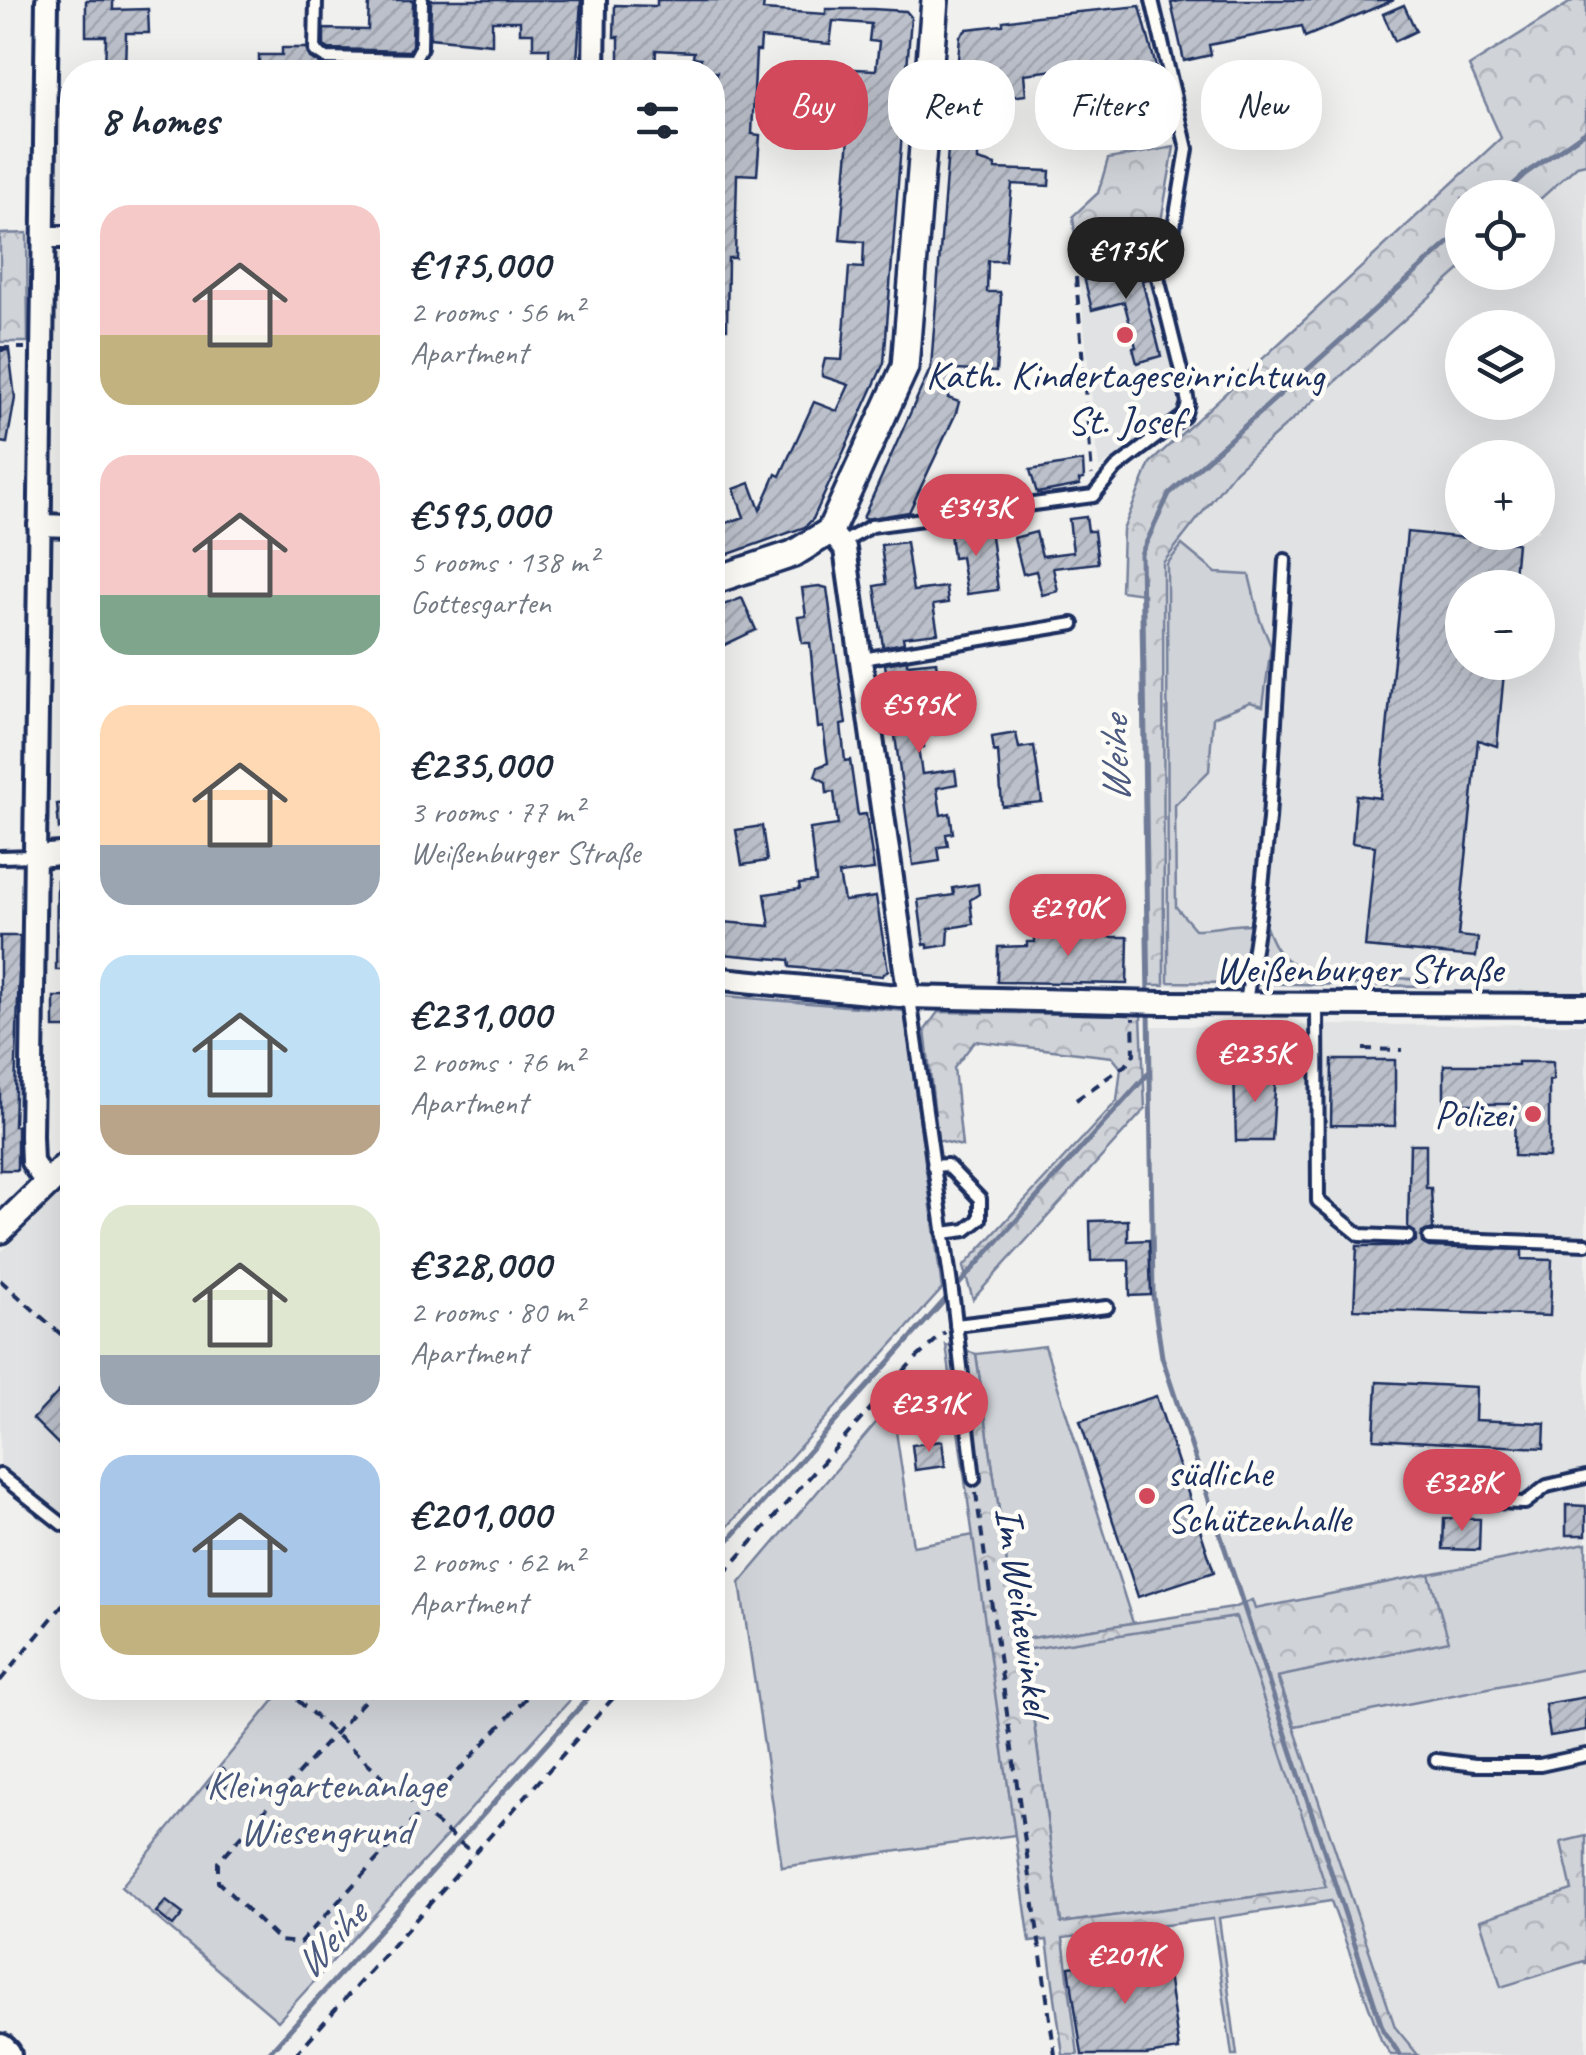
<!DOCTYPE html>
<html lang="en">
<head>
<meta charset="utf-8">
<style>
	:root { --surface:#fff; --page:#f6f6f7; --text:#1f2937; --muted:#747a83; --accent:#d1495b }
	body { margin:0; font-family:Caveat,sans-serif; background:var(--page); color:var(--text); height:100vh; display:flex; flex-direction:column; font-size:38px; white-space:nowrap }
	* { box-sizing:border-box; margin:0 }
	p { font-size:32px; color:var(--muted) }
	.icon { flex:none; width:55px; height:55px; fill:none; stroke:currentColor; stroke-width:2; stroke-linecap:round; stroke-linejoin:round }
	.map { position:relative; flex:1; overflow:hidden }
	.panel { position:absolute; left:60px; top:60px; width:665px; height:1640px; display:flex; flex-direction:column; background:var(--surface); border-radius:40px; box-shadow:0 10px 40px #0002 }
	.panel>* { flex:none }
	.banner { position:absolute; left:755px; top:60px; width:680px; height:90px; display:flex; gap:20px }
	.fabs { position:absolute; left:1445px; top:180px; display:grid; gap:20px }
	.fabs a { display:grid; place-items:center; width:110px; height:110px; border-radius:50%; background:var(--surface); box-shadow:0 10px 40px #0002; font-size:50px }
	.price { position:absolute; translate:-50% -85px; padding:0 22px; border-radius:35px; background:var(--accent); color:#fff; font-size:32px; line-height:65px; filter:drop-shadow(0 2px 5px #0008) }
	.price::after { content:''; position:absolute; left:50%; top:60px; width:30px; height:22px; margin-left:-15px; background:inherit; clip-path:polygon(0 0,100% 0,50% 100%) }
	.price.active { background:#222; color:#fff }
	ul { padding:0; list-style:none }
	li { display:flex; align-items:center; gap:30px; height:250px; padding:0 40px }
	li span { display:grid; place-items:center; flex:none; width:280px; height:200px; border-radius:30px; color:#555 }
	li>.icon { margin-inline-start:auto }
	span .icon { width:120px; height:120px; fill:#fffc; stroke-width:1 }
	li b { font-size:42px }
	h2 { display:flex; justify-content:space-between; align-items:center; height:120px; padding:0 40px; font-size:42px }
	.chip { padding:0 35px; border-radius:40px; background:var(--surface); box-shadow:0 10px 40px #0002; font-size:35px; line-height:90px }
	.chip.active { background:var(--accent); color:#fff }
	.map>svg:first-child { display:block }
	.built { fill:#e0e2e3; fill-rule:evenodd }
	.green { fill:#d0d3d8; stroke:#76819b; stroke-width:2.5 }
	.forest { fill:url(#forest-crowns); stroke:#76819b; stroke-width:2.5; fill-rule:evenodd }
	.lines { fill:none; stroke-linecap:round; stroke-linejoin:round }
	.stream { stroke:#6f7b97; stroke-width:5 }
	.building { fill:url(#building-hatch); stroke:#1b2f5e; stroke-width:2.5 }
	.service-casing { stroke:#1b2f5e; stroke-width:18 }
	.minor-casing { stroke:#1b2f5e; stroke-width:28 }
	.tertiary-casing { stroke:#1b2f5e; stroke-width:32 }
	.trunk-casing { stroke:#1b2f5e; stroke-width:40 }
	.path { stroke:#1b2f5e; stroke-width:4; stroke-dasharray:10 8; stroke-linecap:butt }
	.service { stroke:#fdfcf7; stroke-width:10 }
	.minor { stroke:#fdfcf7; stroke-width:20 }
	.tertiary { stroke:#fdfcf7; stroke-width:25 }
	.trunk { stroke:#fdfcf7; stroke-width:32 }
	.poi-dot { fill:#d1495b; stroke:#fdfcf7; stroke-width:4 }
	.labels { text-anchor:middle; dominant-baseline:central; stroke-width:9; stroke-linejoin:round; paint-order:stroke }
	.poi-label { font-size:40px; fill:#1b2f5e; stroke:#fdfcf7 }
	.street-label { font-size:40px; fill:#1b2f5e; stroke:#fdfcf7 }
	.park-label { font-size:40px; fill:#48587c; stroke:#fdfcf7 }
	.water-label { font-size:42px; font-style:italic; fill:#4c5b7f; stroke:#fdfcf7 }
</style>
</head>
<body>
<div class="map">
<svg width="1586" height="2055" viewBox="0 0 1586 2055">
	<defs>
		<pattern id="forest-crowns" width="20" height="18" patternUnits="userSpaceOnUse" patternTransform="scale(2.5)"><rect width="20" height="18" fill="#d0d3d8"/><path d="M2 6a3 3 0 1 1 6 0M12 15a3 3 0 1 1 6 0" fill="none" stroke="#b2b5bc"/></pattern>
		<pattern id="building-hatch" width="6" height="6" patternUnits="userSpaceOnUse" patternTransform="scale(2.5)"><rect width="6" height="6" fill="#bbc0ca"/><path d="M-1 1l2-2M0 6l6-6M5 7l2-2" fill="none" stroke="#a0a5b0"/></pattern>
	</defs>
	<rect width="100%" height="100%" fill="#f0f0ee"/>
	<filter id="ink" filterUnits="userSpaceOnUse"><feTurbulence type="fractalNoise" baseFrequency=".01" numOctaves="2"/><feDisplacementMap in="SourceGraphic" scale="20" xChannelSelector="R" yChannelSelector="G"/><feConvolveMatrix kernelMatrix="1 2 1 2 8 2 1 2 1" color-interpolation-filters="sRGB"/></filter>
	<g filter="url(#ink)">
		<!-- built -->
		<g class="built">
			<path d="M1586,164V991L1164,985L1163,563L1235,471L1462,268V272H1538V201L1577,166ZM1462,328H1538V402H1462ZM1462,458H1538V532H1462ZM1462,588H1538V662H1462Z"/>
			<polygon points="1142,238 1179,399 1175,415 1099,468 1076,249"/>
			<polygon points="1586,1024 1586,2055 1418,2055 1395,2027 1351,1899 1341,1900 1162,1357 1153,1296 1149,1026"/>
			<polygon points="72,1182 72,1536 55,1527 0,1484 0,1253"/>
		</g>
		<!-- green -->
		<g class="green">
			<path d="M1182,545L1216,573L1249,575L1260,620L1271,646L1263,706L1250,702L1213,717L1209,771L1175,805L1176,907L1195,929C1219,929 1245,920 1266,927C1271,940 1276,952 1287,960C1312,978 1395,977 1428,980V986L1168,982L1167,564Z"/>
			<polygon points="713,995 905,1011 942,1289 713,1543"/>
			<polygon points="1045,1346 1133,1623 1018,1640 976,1354"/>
			<polygon points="892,1404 913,1546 974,1535 1015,1835 782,1867 740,1583"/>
			<polygon points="1586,1543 1586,1669 1295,1726 1278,1676 1448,1641 1429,1574"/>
			<polygon points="1236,1617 1327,1887 1061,1923 1024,1649"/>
			<polygon points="284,1688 581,1688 278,2021 121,1887"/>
		</g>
		<!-- forest -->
		<g class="forest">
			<polygon points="1574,0 1586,0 1586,164 1577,166 1538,201 1538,198 1462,198 1462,268 1235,471 1163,563 1164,985 1150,985 1144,594 1121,591 1123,530 1150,463 1501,138 1469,66"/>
			<polygon points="1174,147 1160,227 1153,234 1076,246 1073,216 1098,193 1108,159"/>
			<polygon points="27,233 28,342 0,342 0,234"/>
			<polygon points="938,1012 1141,1015 1145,1109 973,1299 963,1267 1117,1101 1121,1068 1112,1057 975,1041 954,1068 962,1146 938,1140 925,1030"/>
			<path d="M946,1345L976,1354L1018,1640L1233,1608L1252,1600L1255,1609L1429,1574L1449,1641L1277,1677L1395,2027L1418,2055H1391L1381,2040L1331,1901L1219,1918L1237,2055H1232L1213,1919L1063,1938L1078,2055H1063L1047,1940L1030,1942ZM1236,1617L1326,1887L1061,1923L1024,1650Z"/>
			<polygon points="1586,1836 1586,1965 1584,1961 1501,1987 1480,1920 1572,1890 1561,1842"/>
		</g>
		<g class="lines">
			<!-- stream -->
			<g class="stream">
				<polyline points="1499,198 1525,174 1586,131"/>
				<polyline points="1148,999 1141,554 1169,494 1462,231"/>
				<polyline points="1149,1010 1153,1296 1162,1357 1383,2030 1400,2055"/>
				<polyline points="712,1559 1148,1074"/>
				<polyline points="267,2055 597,1688"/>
			</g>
		</g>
		<!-- building -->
		<g class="building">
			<polygon points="86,0 113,0 113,10 148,9 149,33 126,33 125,72 105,72 106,36 86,36"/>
			<polygon points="369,0 413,0 412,45 409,51 329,49 324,46 324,29 368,30"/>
			<polygon points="431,0 581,0 577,62 573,62 573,72 549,72 549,48 533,48 533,33 520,33 520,21 492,21 492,44 430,38"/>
			<polygon points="657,0 755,0 764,1 763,10 826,14 826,9 872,9 906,11 911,17 884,363 813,519 805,527 712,560 712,528 744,517 734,489 750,483 760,510 776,474 780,476 814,402 837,411 849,385 822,376 822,371 825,359 842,360 849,267 863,268 864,242 840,240 855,69 876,70 879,42 869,41 871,24 833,21 830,44 761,38 760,51 756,51 752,134 760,135 757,175 737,174 735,258 728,258 727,329 712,328 712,131 717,72 700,72 701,58 693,57 694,52 656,50 655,72 619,71 619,37 614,37 615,5 657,6"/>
			<polygon points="1184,0 1394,0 1305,37 1302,26 1209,45 1211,55 1184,61 1171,3"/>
			<polygon points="1404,5 1416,31 1395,41 1383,14"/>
			<polygon points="1140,6 1156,67 1088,78 1089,83 1064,86 1062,69 1024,74 1026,95 1010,97 1010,100 955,95 960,36 967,29 1003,25 1003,21 1037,16"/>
			<polygon points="282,48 306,48 310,58 325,67 415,69 415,72 316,72 317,67 283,67 283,72 259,72 259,55 282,55"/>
			<polygon points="948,149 978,151 978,160 995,165 995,169 1050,171 1049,186 1012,184 1005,261 988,261 987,292 1000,292 1001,298 996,372 955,370 948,398 959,402 956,413 909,512 866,519 863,518 931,367"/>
			<polygon points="1142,258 1148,279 1142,280 1161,356 1137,363 1133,348 1136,347 1124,302 1092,310 1083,273"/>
			<polygon points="9,350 15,398 7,443 0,442 0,351"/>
			<polygon points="1083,461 1084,479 1079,480 1080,485 1037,493 1030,470"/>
			<polygon points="954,490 958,505 935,509 932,495"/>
			<polygon points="1086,517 1088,531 1094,531 1098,563 1053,568 1058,591 1042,595 1036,571 1023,574 1014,538 1036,532 1042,556 1073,552 1069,519"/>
			<polygon points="990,528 998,590 967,594 961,557 953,558 950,533"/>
			<polygon points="1407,532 1517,543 1513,588 1462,588 1462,662 1505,662 1497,746 1478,740 1458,936 1478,938 1476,957 1365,947 1375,846 1352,843 1356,795 1380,798"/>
			<polygon points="906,542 913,591 946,587 948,603 933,605 938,633 903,637 904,643 883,647 875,586 886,584 881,545"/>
			<polygon points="819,586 827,588 846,724 841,725 845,761 850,760 858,815 866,814 874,870 839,874 844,901 876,897 888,970 882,976 790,967 789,960 712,953 712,921 770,926 765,894 800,889 799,884 816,882 810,829 838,825 834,792 827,793 826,782 815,776 818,767 828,763 823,727 818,728 810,643 802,643 798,617 806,616 802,588"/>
			<polygon points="742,598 756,630 712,651 712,609"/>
			<polygon points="907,660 907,664 936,661 939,690 934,691 940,734 923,736 924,747 918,748 922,774 955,770 957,784 937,788 941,815 950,813 953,833 946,834 948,846 938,847 940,861 913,865 885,664"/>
			<polygon points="1016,733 1019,748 1034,746 1042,802 1002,806 998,751 994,752 992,737"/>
			<polygon points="72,803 72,828 59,829 57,804"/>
			<polygon points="762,826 767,861 742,865 736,830"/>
			<polygon points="57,880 72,881 68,970 56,970"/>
			<polygon points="978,884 979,894 970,900 973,924 949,928 948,945 928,948 928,944 924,945 918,900 954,895 953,888"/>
			<polygon points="1090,917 1106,917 1109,937 1128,937 1127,984 997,982 998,947 1027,946 1027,942 1035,942 1035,935 1081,937 1081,929 1090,929"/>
			<polygon points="0,936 20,936 14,1126 17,1126 17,1170 0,1170"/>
			<rect x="54" y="997" width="14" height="31"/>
			<polygon points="1332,1060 1395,1060 1395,1126 1331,1125"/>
			<polygon points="1518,1062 1553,1062 1553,1080 1549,1081 1549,1157 1514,1156 1515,1104 1444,1104 1444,1065 1518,1065"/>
			<polygon points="1234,1071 1276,1071 1272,1141 1236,1141"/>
			<polygon points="1410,1144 1426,1144 1426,1188 1431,1188 1433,1229 1422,1233 1422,1243 1429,1247 1522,1250 1522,1259 1552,1260 1550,1316 1354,1309 1357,1246 1408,1246 1416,1241 1415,1232 1408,1228"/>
			<polygon points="1128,1220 1128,1241 1149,1240 1151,1295 1130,1296 1129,1260 1091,1261 1090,1221"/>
			<polygon points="72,1378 72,1458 33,1419"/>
			<polygon points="1377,1382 1476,1387 1475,1420 1545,1423 1544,1448 1374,1439"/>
			<polygon points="1156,1396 1214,1572 1138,1597 1080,1421"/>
			<polygon points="942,1441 945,1466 915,1470 912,1445"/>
			<polygon points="1566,1505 1586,1506 1586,1535 1566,1535"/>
			<polygon points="1444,1518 1480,1519 1479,1550 1443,1549"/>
			<polygon points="1586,1697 1586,1730 1550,1736 1545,1704"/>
			<polygon points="222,1769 232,1778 217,1796 207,1787"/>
			<polygon points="166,1901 183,1914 173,1926 156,1912"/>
			<polygon points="1165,1953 1179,2050 1147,2055 1082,2055 1069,1967"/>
		</g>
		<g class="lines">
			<defs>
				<g id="service">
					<polyline points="316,0 315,51 326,58 414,60 421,47 422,0"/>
					<polyline points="841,544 871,526 1093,496 1116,468 1184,416 1188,403 1185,387 1157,274 1170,251 1187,149 1152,0"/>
					<polyline points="862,659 1073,624"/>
					<polyline points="0,857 34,856"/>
					<polyline points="910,998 954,1306 974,1479"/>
					<polyline points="1246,1003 1259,915 1269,819 1285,560"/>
					<polyline points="1317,1005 1318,1201 1360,1235 1408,1237"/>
					<polyline points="933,1166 947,1165 980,1199 980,1219 966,1230 943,1233"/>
					<polyline points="1429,1238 1586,1244"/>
					<polyline points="956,1325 1107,1307"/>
					<polyline points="0,1475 62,1524 72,1528"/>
					<polyline points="1430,1500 1525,1503 1547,1486 1586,1477"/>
					<polyline points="1436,1760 1475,1765 1540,1765 1586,1755"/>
				</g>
				<g id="minor">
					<polyline points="47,0 31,1136 32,1162 48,1186"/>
					<polyline points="594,72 595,0"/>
					<polyline points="46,237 72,237"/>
					<polyline points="39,525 72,526"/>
					<polyline points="830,531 845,549 909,997"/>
					<polyline points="37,856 72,853"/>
					<polyline points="712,978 909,997 1162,1003 1586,1005"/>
				</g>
				<g id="tertiary">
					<polyline points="712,581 793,554 830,531 905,367 935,0"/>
					<polyline points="0,1230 72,1160"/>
				</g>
				<polyline id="trunk" points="0,2051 4,2055"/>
			</defs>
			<!-- service casing -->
			<use href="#service" class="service-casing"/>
			<!-- minor casing -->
			<use href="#minor" class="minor-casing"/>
			<!-- tertiary casing -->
			<use href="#tertiary" class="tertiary-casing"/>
			<!-- trunk casing -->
			<use href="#trunk" class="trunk-casing"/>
			<!-- path -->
			<g class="path">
				<polyline points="1076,277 1092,475"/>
				<polyline points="0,348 25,348"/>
				<polyline points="1363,1049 1403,1050"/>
				<polyline points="1076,1100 1127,1064 1134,1054 1133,1018"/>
				<polyline points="0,1280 65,1338 72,1375"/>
				<polyline points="976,1493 1055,2055"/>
				<polyline points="712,1587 911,1363 945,1332"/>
				<polyline points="0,1681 72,1594"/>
				<polyline points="284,1688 420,1810 474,1854"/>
				<polyline points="376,1688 218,1862 218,1882 280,1941 300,1943 535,1688"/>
				<polyline points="295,2055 622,1688"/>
			</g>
			<!-- service -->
			<use href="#service" class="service"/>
			<!-- minor -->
			<use href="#minor" class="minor"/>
			<!-- tertiary -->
			<use href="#tertiary" class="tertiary"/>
			<!-- trunk -->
			<use href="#trunk" class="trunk"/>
		</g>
	</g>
	<!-- markers -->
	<g class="poi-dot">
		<circle cx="1125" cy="335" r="10"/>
		<circle cx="1533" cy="1114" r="10"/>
		<circle cx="1147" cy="1496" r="10"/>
	</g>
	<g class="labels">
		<!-- poi labels -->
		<g class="poi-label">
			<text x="1125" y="375">Kath. Kindertageseinrichtung<tspan x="1125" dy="46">St. Josef</tspan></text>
			<text x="1513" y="1114" text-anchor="end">Polizei</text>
			<text x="1167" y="1473" text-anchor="start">südliche<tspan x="1167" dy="46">Schützenhalle</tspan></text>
		</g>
		<!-- street labels -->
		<g class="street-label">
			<text x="1359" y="969">Weißenburger Straße</text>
			<text transform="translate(1023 1611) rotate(82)">Im Weihewinkel</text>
		</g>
		<!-- park labels -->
		<g class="park-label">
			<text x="326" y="1785">Kleingartenanlage<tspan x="326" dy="46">Wiesengrund</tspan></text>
		</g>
		<!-- water labels -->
		<g class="water-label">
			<text transform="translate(1115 760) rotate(-91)">Weihe</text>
			<text transform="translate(330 1940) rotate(-48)">Weihe</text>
		</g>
	</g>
</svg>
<div class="fabs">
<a><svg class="icon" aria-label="locate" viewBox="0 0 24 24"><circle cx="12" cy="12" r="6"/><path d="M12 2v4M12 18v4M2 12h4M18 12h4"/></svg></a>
<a><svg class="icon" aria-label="layers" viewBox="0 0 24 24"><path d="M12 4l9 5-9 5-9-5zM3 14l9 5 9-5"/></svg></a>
<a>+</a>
<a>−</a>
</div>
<b class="price active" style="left:1126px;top:302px">€175K</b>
<b class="price" style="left:976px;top:559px">€343K</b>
<b class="price" style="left:919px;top:756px">€595K</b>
<b class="price" style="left:1068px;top:959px">€290K</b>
<b class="price" style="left:1255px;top:1105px">€235K</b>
<b class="price" style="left:929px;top:1455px">€231K</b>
<b class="price" style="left:1462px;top:1534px">€328K</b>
<b class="price" style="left:1125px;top:2007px">€201K</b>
<div class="banner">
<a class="chip active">Buy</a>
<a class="chip">Rent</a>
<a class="chip">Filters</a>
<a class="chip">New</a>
</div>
<section class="panel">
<h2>8 homes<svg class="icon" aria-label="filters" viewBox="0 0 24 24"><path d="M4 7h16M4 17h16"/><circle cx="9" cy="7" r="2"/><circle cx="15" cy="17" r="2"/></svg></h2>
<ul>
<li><span style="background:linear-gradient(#f6c9c9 65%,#c2b280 0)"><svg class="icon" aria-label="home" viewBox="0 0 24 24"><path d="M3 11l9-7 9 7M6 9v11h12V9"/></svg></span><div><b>€175,000</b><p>2 rooms · 56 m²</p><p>Apartment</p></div></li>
<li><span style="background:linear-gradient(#f6c9c9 70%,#7fa58c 0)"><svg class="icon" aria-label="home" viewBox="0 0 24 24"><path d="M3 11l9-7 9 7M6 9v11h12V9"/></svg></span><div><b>€595,000</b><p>5 rooms · 138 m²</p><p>Gottesgarten</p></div></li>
<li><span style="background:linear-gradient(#ffd9b3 70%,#9aa5b1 0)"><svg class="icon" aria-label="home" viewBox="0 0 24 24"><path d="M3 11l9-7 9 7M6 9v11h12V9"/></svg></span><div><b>€235,000</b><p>3 rooms · 77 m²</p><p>Weißenburger Straße</p></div></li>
<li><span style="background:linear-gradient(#bfe0f5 75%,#b9a48a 0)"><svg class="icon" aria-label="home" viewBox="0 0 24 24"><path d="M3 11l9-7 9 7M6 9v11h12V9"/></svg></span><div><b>€231,000</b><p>2 rooms · 76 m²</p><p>Apartment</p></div></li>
<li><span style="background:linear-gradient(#dfe7d0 75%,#9aa5b1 0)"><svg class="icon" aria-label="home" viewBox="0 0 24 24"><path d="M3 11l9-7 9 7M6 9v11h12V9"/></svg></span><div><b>€328,000</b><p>2 rooms · 80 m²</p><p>Apartment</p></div></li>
<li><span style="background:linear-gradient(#a9c7e8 75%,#c2b280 0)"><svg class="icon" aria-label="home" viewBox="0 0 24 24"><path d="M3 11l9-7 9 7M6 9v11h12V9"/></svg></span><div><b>€201,000</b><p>2 rooms · 62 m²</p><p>Apartment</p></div></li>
</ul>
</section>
</div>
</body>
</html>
